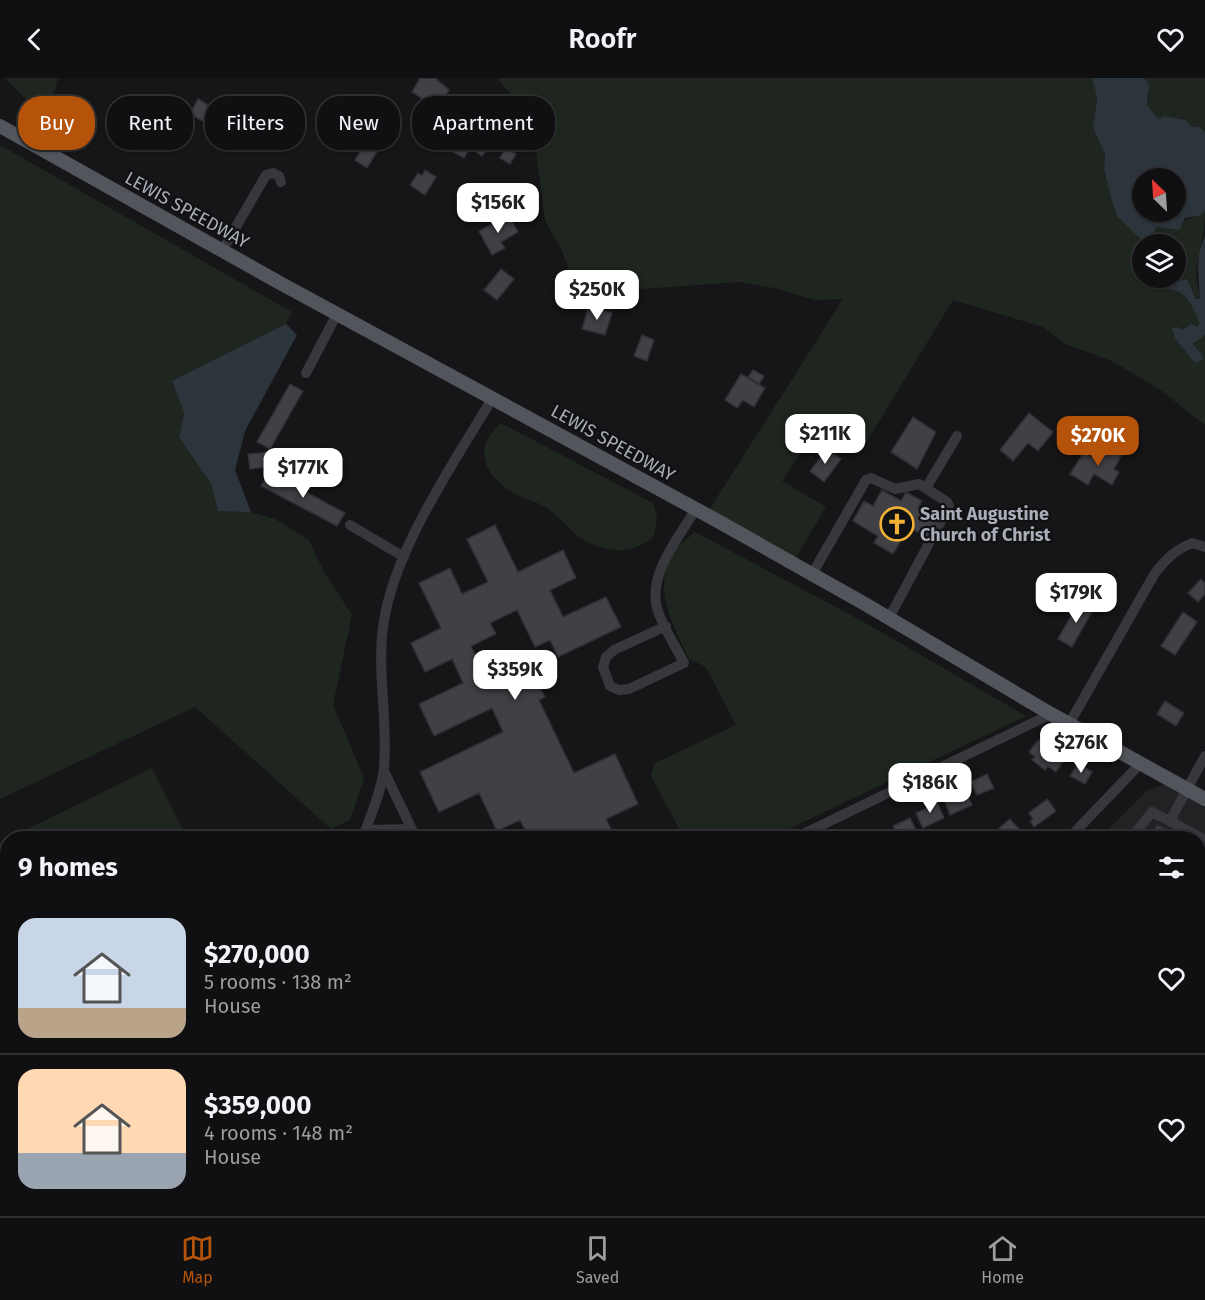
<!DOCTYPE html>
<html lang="en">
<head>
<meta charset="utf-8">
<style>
	:root { --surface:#101012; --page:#1e1e20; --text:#f1f3f6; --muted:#9c9d9f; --line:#303032; --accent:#b45309 }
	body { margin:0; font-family:"Fira Sans",sans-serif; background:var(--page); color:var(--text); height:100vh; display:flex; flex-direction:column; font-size:22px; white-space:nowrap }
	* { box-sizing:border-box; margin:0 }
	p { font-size:20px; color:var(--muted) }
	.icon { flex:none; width:33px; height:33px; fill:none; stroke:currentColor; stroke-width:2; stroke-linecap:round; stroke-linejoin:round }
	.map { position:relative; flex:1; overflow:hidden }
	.details { position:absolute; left:0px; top:753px; width:1206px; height:386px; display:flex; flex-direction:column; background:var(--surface); border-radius:24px 24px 0 0; box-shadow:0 2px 4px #0004,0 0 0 2px var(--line) }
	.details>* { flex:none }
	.hud { position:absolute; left:18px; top:18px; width:600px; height:54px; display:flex; gap:12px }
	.needle { width:39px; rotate:335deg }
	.fabs { position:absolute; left:1132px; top:90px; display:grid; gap:12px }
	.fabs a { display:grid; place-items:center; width:54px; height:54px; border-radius:50%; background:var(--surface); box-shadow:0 2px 4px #0004,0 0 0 2px var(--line); font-size:30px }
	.price { position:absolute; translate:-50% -51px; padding:0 14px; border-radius:12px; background:#fff; color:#222; font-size:20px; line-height:39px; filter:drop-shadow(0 2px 3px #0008) }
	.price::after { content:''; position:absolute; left:50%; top:36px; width:18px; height:14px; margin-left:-9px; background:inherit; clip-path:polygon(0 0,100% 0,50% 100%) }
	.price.active { background:var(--accent); color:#fff }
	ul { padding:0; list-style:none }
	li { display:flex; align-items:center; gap:18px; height:150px; padding:0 18px }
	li+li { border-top:2px solid var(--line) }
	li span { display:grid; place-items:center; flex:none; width:168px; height:120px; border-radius:18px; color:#555 }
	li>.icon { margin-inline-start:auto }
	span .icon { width:72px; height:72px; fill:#fffc; stroke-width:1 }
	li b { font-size:26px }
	h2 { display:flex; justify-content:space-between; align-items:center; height:72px; padding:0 18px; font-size:26px }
	.tag { padding:0 21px; border-radius:24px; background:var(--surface); box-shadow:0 2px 4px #0004,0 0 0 2px var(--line); font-size:21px; line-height:54px }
	.tag.active { background:var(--accent); color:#fff }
	header { display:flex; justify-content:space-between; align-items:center; height:78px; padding:0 18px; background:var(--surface); font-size:27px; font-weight:600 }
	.tabs { display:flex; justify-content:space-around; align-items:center; height:84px; border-top:2px solid var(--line); background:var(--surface); font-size:16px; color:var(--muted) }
	.tabs a { display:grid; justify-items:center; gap:3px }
	.tabs .active { color:var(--accent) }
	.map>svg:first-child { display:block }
	.built { fill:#222225 }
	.green { fill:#1e261f; fill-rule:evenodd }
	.water { fill:#2c353c; fill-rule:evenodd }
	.building { fill:#404145; stroke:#303034; stroke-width:1.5 }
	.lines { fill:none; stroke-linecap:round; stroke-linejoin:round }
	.minor { stroke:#37383d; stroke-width:10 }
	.major { stroke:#53555c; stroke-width:14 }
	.highway { stroke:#63666e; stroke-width:16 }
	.labels { text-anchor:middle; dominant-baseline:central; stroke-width:4.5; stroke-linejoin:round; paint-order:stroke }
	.street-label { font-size:18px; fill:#a8adb8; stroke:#111113 }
	.poi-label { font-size:18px; font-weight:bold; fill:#a8adb8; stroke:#111113; text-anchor:start }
</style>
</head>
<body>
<header><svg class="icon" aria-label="back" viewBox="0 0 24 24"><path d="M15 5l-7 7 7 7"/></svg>Roofr<svg class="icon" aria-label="heart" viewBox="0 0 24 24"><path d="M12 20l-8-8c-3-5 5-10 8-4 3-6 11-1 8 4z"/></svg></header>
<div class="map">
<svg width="1205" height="1138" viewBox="0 0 1205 1138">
	<rect width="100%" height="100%" fill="#161618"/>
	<!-- built -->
	<g class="built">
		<polygon points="1165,706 1205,728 1205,867 1199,872 1198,760 1113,760 1105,755 1148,712"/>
		<polygon points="1205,884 1205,1100 1199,1102 1198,889"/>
		<polygon points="679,1131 820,1131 824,1138 682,1138"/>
		<polygon points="914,1131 1106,1131 1101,1138 917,1138"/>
	</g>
	<!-- green -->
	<g class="green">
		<path d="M5,0H58C55,11 51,31 39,34Z"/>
		<path d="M497,0H1092L1097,19L1093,50L1105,76L1104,91L1108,106L1154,156L1157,149L1174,151C1188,137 1191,144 1205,133C1205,157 1198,174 1196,196C1196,204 1200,213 1200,221H1197L1186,201L1165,206V211C1189,213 1193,226 1200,246L1197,250L1188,247L1186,251L1173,253L1176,260L1195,285L1203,281L1193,266L1205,257V347L1159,311L1112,283L1065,266L1043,249L953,222L861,373L819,349L782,403L826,429L795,481L709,432L843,221L815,222L774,210L740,204L628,212L570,195L561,170L545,143L532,41ZM1143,166H1176V200H1143Z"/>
		<polygon points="1144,0 1205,0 1205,54 1200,49 1190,48 1186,42 1164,38 1158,41 1147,27 1149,14"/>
		<polygon points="0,67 292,234 286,246 172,303 184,335 179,359 211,406 218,433 244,432 275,441 309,462 324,494 352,537 333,627 364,700 350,742 331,751 195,629 0,721"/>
		<path d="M501,345L653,425L657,440L654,457C635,479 600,475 578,458C567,449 558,438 547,430C538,424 527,422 517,417C486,400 470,372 501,345Z"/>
		<path d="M695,454L862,543L1026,638L770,760H684L651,698L655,685L736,647L706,589L689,581C673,547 651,509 674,473C679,466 689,460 695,454Z"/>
		<polygon points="152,690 187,760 9,760"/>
		<polygon points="7,761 7,996 0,981 0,765"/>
		<polygon points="1205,1100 1205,1138 1101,1138 1106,1131 1198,1131 1199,1102"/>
	</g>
	<!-- water -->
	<g class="water">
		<path d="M1092,0H1144L1149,7L1147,27L1158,41L1164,38L1186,42L1190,48L1200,49L1205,54V133L1199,138L1185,140L1179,152L1157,149L1150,162L1145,165L1117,138L1112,123L1104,91L1105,76L1093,50L1097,19ZM1143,100H1176V134H1143Z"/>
		<path d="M1205,158V257L1193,266L1202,277L1203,282L1195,285L1175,260L1172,250L1178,249L1182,252L1191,246L1197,249L1200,246C1192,228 1189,212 1165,211V206L1187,201L1196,221H1200C1199,197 1194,181 1205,158Z"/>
		<polygon points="286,246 297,257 245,353 235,392 251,434 218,433 211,406 179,359 184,335 172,303"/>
	</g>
	<!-- building -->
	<g class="building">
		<polygon points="420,0 435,0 449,12 434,37 422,30 426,23 412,14"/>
		<polygon points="198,21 230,40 222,54 190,36"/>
		<polygon points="251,39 279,50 275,58 273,57 271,61 246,50"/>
		<polygon points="461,47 490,67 482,78 470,70 464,80 446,70"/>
		<polygon points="368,48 386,59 367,90 355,82 368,61 362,58"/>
		<polygon points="506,70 516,76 510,86 500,80"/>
		<polygon points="425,92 436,99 425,117 410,107 418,95 422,98"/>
		<polygon points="509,137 518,154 501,164 505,170 492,177 479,153"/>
		<polygon points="501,191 514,201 497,222 484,212"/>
		<polygon points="589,228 612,235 605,257 582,251"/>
		<polygon points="642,257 654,262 647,283 634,278"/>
		<polygon points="753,292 764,298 759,306 748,299"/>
		<polygon points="741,296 765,310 754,329 743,322 737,330 725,322"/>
		<polygon points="290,306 303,313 270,371 257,364"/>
		<polygon points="1029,335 1053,354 1038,373 1028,365 1013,383 1000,372"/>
		<polygon points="913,339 936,354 917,391 891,374"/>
		<polygon points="1109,367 1123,375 1114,391 1119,394 1112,407 1094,396 1088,407 1070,396 1084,374 1099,384"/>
		<polygon points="827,371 841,381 824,404 810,393"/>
		<polygon points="269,374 271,388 250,391 248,376"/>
		<polygon points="269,394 345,435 337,448 261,408"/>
		<polygon points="882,412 901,423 906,414 922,423 918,430 938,442 928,460 909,449 893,476 874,465 878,458 853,443 864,423 873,428"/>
		<polygon points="495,447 518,494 563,472 576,500 550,512 563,539 606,519 621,549 558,579 550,562 535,569 517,532 490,545 496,556 471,568 482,592 522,573 545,619 539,622 574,695 615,676 638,726 606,741 614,757 608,760 529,760 520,742 497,753 479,715 439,734 420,694 503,654 492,630 434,658 419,626 463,605 452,581 425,594 411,565 441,550 419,505 450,490 462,516 488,504 467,461"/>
		<polygon points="1201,501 1205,505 1205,516 1198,524 1188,515"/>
		<polygon points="1080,522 1094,530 1072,569 1058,561"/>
		<polygon points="1183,534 1197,544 1175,577 1161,568"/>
		<polygon points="1165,623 1184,635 1176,648 1157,636"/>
		<polygon points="1039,661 1065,681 1056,694 1048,688 1045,692 1032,682 1035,679 1029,674"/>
		<polygon points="1078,685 1092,694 1085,706 1070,698"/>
		<polygon points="987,696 994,710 977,717 971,704"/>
		<polygon points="965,710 972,727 950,737 943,719"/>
		<polygon points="936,721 944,740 923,750 916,735 927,730 926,726"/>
		<polygon points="1047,721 1056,733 1034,749 1030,743 1033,741 1029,735"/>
		<polygon points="910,740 920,760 899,760 893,748"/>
		<polygon points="1010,741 1027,760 1004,760 997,752"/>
		<polygon points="1157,747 1183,760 1150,760"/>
		<polygon points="1198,769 1205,773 1205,806 1198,803"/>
		<polygon points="449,1131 468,1131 470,1138 451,1138"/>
		<polygon points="719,1131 743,1131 746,1137 722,1138"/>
		<polygon points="743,1131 769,1131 772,1138 744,1138"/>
	</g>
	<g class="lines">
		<!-- minor -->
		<g class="minor">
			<polyline points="222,173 266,97 273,95 279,98 281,104"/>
			<polyline points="306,295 337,236"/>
			<polyline points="926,410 957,358"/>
			<polyline points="350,447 404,479"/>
			<polyline points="811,498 866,402 871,400 895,411 919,406 947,424 949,428 889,540"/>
			<path d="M666,548L614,572L606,579L603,589L610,608L619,612L629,611L684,585C675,567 662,548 657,530C648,495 679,460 695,432"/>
			<path d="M1069,646L1155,495C1166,481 1175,472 1192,465L1205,469"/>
			<polyline points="1205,678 1170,743 1205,762"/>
			<polyline points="384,693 416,760"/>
			<polyline points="366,752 411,751"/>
			<polyline points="1136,754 1152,734 1170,743"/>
			<path d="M363,760C370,738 382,713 384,690C388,643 377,596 383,549C393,472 454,385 493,319"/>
			<polyline points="795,760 1051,636"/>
			<polyline points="1069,760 1141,685"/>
			<polyline points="227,1131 237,1138"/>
			<polyline points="787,1131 790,1138"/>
			<polyline points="827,1131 831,1138"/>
			<polyline points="908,1131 911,1138"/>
			<polyline points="959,1131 964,1138"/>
			<polyline points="5,1138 20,1131"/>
			<polyline points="314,1138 325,1131"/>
			<polyline points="971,1138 980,1131"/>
		</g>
		<!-- major -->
		<polyline class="major" points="0,48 280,205 716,442 865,526 1051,636 1205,721"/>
		<!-- highway -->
		<g class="highway">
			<polyline points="1198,880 1205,875"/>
			<polyline points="865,1138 874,1131"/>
		</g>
	</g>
	<!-- icons -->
	<defs>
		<symbol id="church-ring" viewBox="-11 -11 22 22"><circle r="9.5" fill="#111113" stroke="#f2b134" stroke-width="1.5"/><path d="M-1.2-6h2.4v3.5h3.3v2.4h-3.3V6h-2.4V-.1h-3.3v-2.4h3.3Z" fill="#f2b134"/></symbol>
	</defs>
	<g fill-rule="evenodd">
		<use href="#church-ring" x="878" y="427" width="38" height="38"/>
	</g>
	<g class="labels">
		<!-- street labels -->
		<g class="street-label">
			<text transform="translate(187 132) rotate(29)">LEWIS SPEEDWAY</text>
			<text transform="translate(613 365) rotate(29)">LEWIS SPEEDWAY</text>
		</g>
		<!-- poi labels -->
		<g class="poi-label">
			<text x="920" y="436">Saint Augustine<tspan x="920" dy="21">Church of Christ</tspan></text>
		</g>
	</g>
</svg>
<div class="fabs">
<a><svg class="needle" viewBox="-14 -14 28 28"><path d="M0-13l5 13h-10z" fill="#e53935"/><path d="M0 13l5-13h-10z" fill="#9c9d9f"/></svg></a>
<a><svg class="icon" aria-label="layers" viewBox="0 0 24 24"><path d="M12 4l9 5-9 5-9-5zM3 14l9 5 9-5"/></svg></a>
</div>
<b class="price" style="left:498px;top:156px">$156K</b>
<b class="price" style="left:597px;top:243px">$250K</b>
<b class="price" style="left:825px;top:387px">$211K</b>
<b class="price active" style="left:1098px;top:389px">$270K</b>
<b class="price" style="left:303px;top:421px">$177K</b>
<b class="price" style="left:1076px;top:546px">$179K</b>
<b class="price" style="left:515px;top:623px">$359K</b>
<b class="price" style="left:1081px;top:696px">$276K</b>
<b class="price" style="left:930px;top:736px">$186K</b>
<div class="hud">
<a class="tag active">Buy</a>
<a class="tag">Rent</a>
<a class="tag">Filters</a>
<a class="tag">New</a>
<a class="tag">Apartment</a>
</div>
<section class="details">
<h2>9 homes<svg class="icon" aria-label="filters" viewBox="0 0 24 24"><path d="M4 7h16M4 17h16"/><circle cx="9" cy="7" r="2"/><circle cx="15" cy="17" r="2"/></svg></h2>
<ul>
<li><span style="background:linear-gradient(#c9d6e8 75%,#b9a48a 0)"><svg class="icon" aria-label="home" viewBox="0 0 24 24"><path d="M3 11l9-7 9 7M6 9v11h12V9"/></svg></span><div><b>$270,000</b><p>5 rooms · 138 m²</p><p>House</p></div><svg class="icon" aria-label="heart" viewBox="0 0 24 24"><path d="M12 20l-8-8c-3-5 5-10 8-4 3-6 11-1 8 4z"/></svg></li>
<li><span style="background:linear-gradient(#ffd9b3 70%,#9aa5b1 0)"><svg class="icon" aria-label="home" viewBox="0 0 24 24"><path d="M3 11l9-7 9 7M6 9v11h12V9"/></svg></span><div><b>$359,000</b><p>4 rooms · 148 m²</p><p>House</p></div><svg class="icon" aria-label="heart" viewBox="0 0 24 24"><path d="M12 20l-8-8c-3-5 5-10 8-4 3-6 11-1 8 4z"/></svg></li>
</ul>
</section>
</div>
<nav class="tabs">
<a class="active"><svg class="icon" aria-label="map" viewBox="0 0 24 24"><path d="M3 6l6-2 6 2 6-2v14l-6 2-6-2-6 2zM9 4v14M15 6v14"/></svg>Map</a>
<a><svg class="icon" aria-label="saved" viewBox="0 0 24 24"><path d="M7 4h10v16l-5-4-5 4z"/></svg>Saved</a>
<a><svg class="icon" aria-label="home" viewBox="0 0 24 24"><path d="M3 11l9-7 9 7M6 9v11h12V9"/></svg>Home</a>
</nav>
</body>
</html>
